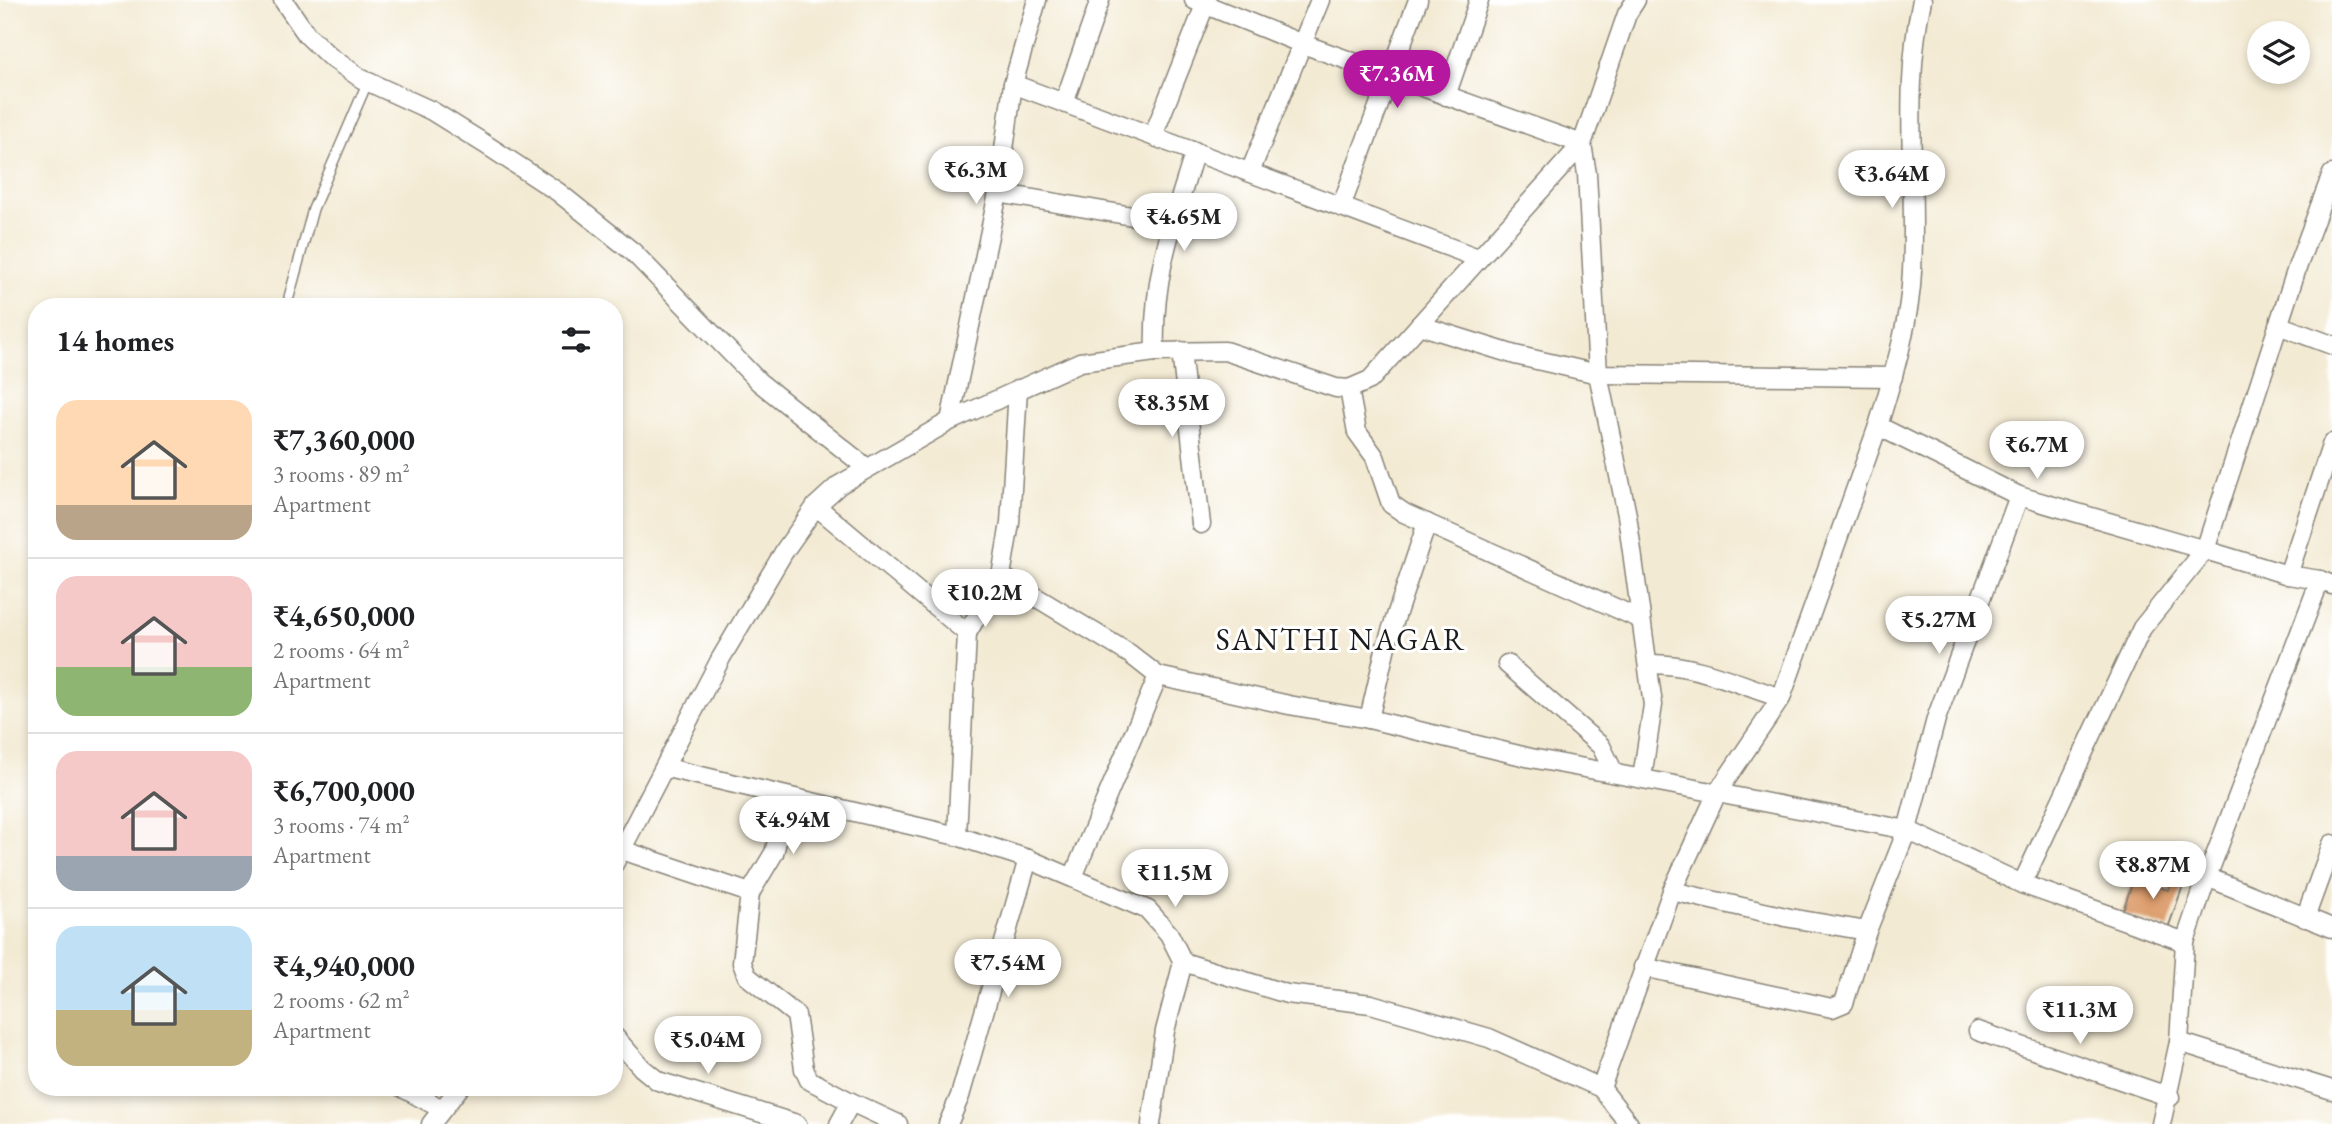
<!DOCTYPE html>
<html lang="en">
<head>
<meta charset="utf-8">
<style>
	:root { --surface:#fff; --page:#f6f6f6; --text:#202124; --muted:#757577; --line:#e0e0e0; --accent:#b5179e }
	body { margin:0; font-family:"EB Garamond",serif; background:var(--page); color:var(--text); height:100vh; display:flex; flex-direction:column; font-size:26px; white-space:nowrap }
	* { box-sizing:border-box; margin:0 }
	p { font-size:23px; color:var(--muted) }
	.icon { flex:none; width:38px; height:38px; fill:none; stroke:currentColor; stroke-width:2; stroke-linecap:round; stroke-linejoin:round }
	.map { position:relative; flex:1; overflow:hidden }
	.drawer { position:absolute; left:28px; top:298px; width:595px; height:798px; display:flex; flex-direction:column; background:var(--surface); border-radius:28px; box-shadow:0 4px 10px #0003 }
	.drawer>* { flex:none }
	.buttons { position:absolute; left:2247px; top:21px; display:grid; gap:14px }
	.buttons a { display:grid; place-items:center; width:63px; height:63px; border-radius:50%; background:var(--surface); box-shadow:0 4px 10px #0003; font-size:35px }
	.price { position:absolute; translate:-50% -60px; padding:0 16px; border-radius:24px; background:#fff; color:#222; font-size:23px; line-height:46px; filter:drop-shadow(0 2px 4px #0008) }
	.price::after { content:''; position:absolute; left:50%; top:42px; width:21px; height:16px; margin-left:-10px; background:inherit; clip-path:polygon(0 0,100% 0,50% 100%) }
	.price.on { background:var(--accent); color:#fff }
	ul { padding:0; list-style:none }
	li { display:flex; align-items:center; gap:21px; height:175px; padding:0 28px }
	li+li { border-top:2px solid var(--line) }
	li span { display:grid; place-items:center; flex:none; width:196px; height:140px; border-radius:21px; color:#555 }
	li>.icon { margin-inline-start:auto }
	span .icon { width:84px; height:84px; fill:#fffc; stroke-width:1 }
	li b { font-size:30px }
	h2 { display:flex; justify-content:space-between; align-items:center; height:84px; padding:0 28px; font-size:30px }
	.map>svg:first-child { display:block }
	.building { fill:#dc9b6a }
	.lines { fill:none; stroke-linecap:round; stroke-linejoin:round }
	.lane-casing { stroke:#888378; stroke-width:12 }
	.street-casing { stroke:#888378; stroke-width:21 }
	.lane { stroke:#fff; stroke-width:9 }
	.street { stroke:#fff; stroke-width:18 }
	.labels { text-anchor:middle; dominant-baseline:central; stroke-width:6; stroke-linejoin:round; paint-order:stroke }
	.neighbourhood-label { font-size:30px; letter-spacing:2px; fill:#1c1c1c; stroke:#fff }
</style>
</head>
<body>
<div class="map">
<svg width="2332" height="1124" viewBox="0 0 2332 1124">
	<rect width="100%" height="100%" fill="#fff"/>
	<filter id="ink" filterUnits="userSpaceOnUse"><feTurbulence type="fractalNoise" baseFrequency=".0143" numOctaves="2"/><feDisplacementMap in="SourceGraphic" scale="14" xChannelSelector="R" yChannelSelector="G"/><feConvolveMatrix kernelMatrix="1 2 1 2 8 2 1 2 1" color-interpolation-filters="sRGB"/></filter>
	<filter id="wash" filterUnits="userSpaceOnUse"><feTurbulence type="fractalNoise" baseFrequency=".00686" numOctaves="4" result="noise"/><feDisplacementMap in="SourceGraphic" scale="28" xChannelSelector="R" yChannelSelector="G"/><feGaussianBlur stdDeviation="1.57" result="paint"/><feColorMatrix in="noise" values="0 0 0 0 0 0 0 0 0 0 0 0 0 0 0 0 0 1.4 0 .05"/><feComposite in="paint" operator="in"/></filter>
	<g filter="url(#wash)">
		<rect width="100%" height="100%" fill="#f3ead3"/>
		<g id="blocks">
			<!-- building -->
			<polygon class="building" points="2173,876 2185,880 2168,928 2122,913 2134,878 2168,890"/>
		</g>
	</g>
	<g filter="url(#ink)">
		<use href="#blocks" fill-opacity="0" stroke="#888378" stroke-width="2"/>
		<g class="lines">
			<defs>
				<polyline id="lane" points="289,297 313,209 368,81"/>
				<g id="street">
					<polyline points="283,0 307,35 329,56 362,79 432,111 485,144 558,192 633,252 759,382 867,468"/>
					<polyline points="1194,0 1300,43 1582,144 1587,174 1598,374 1627,515 1653,705 1642,778"/>
					<polyline points="1013,84 1478,258"/>
					<polyline points="1446,96 1479,0"/>
					<polyline points="1064,103 1100,0"/>
					<polyline points="1153,136 1207,0"/>
					<polyline points="978,171 1000,176"/>
					<polyline points="1250,172 1320,0"/>
					<polyline points="998,193 1173,223"/>
					<polyline points="1341,207 1418,0"/>
					<polyline points="1419,325 1515,355 1598,374 1893,377"/>
					<polyline points="2278,325 2332,345"/>
					<polyline points="1181,351 1201,524"/>
					<path d="M1155,352C1152,275 1173,223 1195,151"/>
					<polyline points="1349,389 1357,432 1375,457 1391,504 1404,513 1640,619"/>
					<polyline points="950,421 998,193 1013,84 1037,0"/>
					<path d="M1878,426C1893,376 1910,323 1912,271C1917,180 1902,90 1922,0"/>
					<polyline points="816,506 967,633 957,836"/>
					<polyline points="2288,575 2332,443"/>
					<polyline points="1001,576 1130,654 1158,676 1289,705 1369,719 1531,758 1717,793 1781,698 1878,426 2019,496 2205,550 2142,628 2022,884"/>
					<polyline points="2320,580 2288,575 2205,550 2298,265 2332,174"/>
					<polyline points="967,633 1001,576 1010,523 1018,389"/>
					<polyline points="1507,664 1601,746 1614,773"/>
					<path d="M1648,664C1694,663 1738,684 1781,698"/>
					<polyline points="1369,719 1386,646 1427,523"/>
					<polyline points="667,768 957,836 1028,859 1148,910 1169,934 1183,962 1287,994 1371,1004 1489,1038 1601,1088 1629,1124"/>
					<polyline points="622,850 750,893 742,963 747,976 796,1015 804,1069 809,1080 851,1102"/>
					<polyline points="614,864 721,658 785,550 816,506 839,485 950,421 1080,362 1155,352 1225,351 1336,388 1349,389 1370,380 1582,144 1627,14 1636,0"/>
					<polyline points="1073,877 1158,676"/>
					<polyline points="2207,877 2320,580 2332,585"/>
					<polyline points="1672,891 1790,918 1867,931"/>
					<polyline points="750,893 774,853 788,799"/>
					<polyline points="2305,918 2332,844"/>
					<polyline points="1643,967 1832,1008 1844,1003 1867,931 1907,830 1936,719 2019,496"/>
					<polyline points="1978,1031 2170,1097"/>
					<polyline points="614,1036 642,1068 658,1081 797,1124"/>
					<polyline points="2179,1042 2332,1090"/>
					<polyline points="401,1087 442,1109"/>
					<polyline points="1601,1088 1672,891 1717,793 1907,830 2022,884 2185,942"/>
					<polyline points="431,1124 460,1087"/>
					<polyline points="839,1124 851,1102 898,1124"/>
					<polyline points="948,1124 960,1096 1028,859"/>
					<polyline points="1151,1124 1165,1031 1183,962"/>
					<polyline points="2161,1124 2179,1042 2185,942 2207,877 2332,928"/>
				</g>
			</defs>
			<!-- lane casing -->
			<use href="#lane" class="lane-casing"/>
			<!-- street casing -->
			<use href="#street" class="street-casing"/>
			<!-- lane -->
			<use href="#lane" class="lane"/>
			<!-- street -->
			<use href="#street" class="street"/>
		</g>
	</g>
	<g class="labels">
		<!-- neighbourhood labels -->
		<g class="neighbourhood-label">
			<text x="1341" y="639">SANTHI NAGAR</text>
		</g>
	</g>
</svg>
<div class="buttons">
<a><svg class="icon" aria-label="layers" viewBox="0 0 24 24"><path d="M12 4l9 5-9 5-9-5zM3 14l9 5 9-5"/></svg></a>
</div>
<b class="price on" style="left:1397px;top:110px">₹7.36M</b>
<b class="price" style="left:976px;top:206px">₹6.3M</b>
<b class="price" style="left:1892px;top:210px">₹3.64M</b>
<b class="price" style="left:1184px;top:253px">₹4.65M</b>
<b class="price" style="left:1172px;top:439px">₹8.35M</b>
<b class="price" style="left:2037px;top:481px">₹6.7M</b>
<b class="price" style="left:985px;top:629px">₹10.2M</b>
<b class="price" style="left:1939px;top:656px">₹5.27M</b>
<b class="price" style="left:793px;top:856px">₹4.94M</b>
<b class="price" style="left:2153px;top:901px">₹8.87M</b>
<b class="price" style="left:1175px;top:909px">₹11.5M</b>
<b class="price" style="left:1008px;top:999px">₹7.54M</b>
<b class="price" style="left:2080px;top:1046px">₹11.3M</b>
<b class="price" style="left:708px;top:1076px">₹5.04M</b>
<section class="drawer">
<h2>14 homes<svg class="icon" aria-label="filters" viewBox="0 0 24 24"><path d="M4 7h16M4 17h16"/><circle cx="9" cy="7" r="2"/><circle cx="15" cy="17" r="2"/></svg></h2>
<ul>
<li><span style="background:linear-gradient(#ffd9b3 75%,#b9a48a 0)"><svg class="icon" aria-label="home" viewBox="0 0 24 24"><path d="M3 11l9-7 9 7M6 9v11h12V9"/></svg></span><div><b>₹7,360,000</b><p>3 rooms · 89 m²</p><p>Apartment</p></div></li>
<li><span style="background:linear-gradient(#f6c9c9 65%,#8fb573 0)"><svg class="icon" aria-label="home" viewBox="0 0 24 24"><path d="M3 11l9-7 9 7M6 9v11h12V9"/></svg></span><div><b>₹4,650,000</b><p>2 rooms · 64 m²</p><p>Apartment</p></div></li>
<li><span style="background:linear-gradient(#f6c9c9 75%,#9aa5b1 0)"><svg class="icon" aria-label="home" viewBox="0 0 24 24"><path d="M3 11l9-7 9 7M6 9v11h12V9"/></svg></span><div><b>₹6,700,000</b><p>3 rooms · 74 m²</p><p>Apartment</p></div></li>
<li><span style="background:linear-gradient(#bfe0f5 60%,#c2b280 0)"><svg class="icon" aria-label="home" viewBox="0 0 24 24"><path d="M3 11l9-7 9 7M6 9v11h12V9"/></svg></span><div><b>₹4,940,000</b><p>2 rooms · 62 m²</p><p>Apartment</p></div></li>
</ul>
</section>
</div>
</body>
</html>
